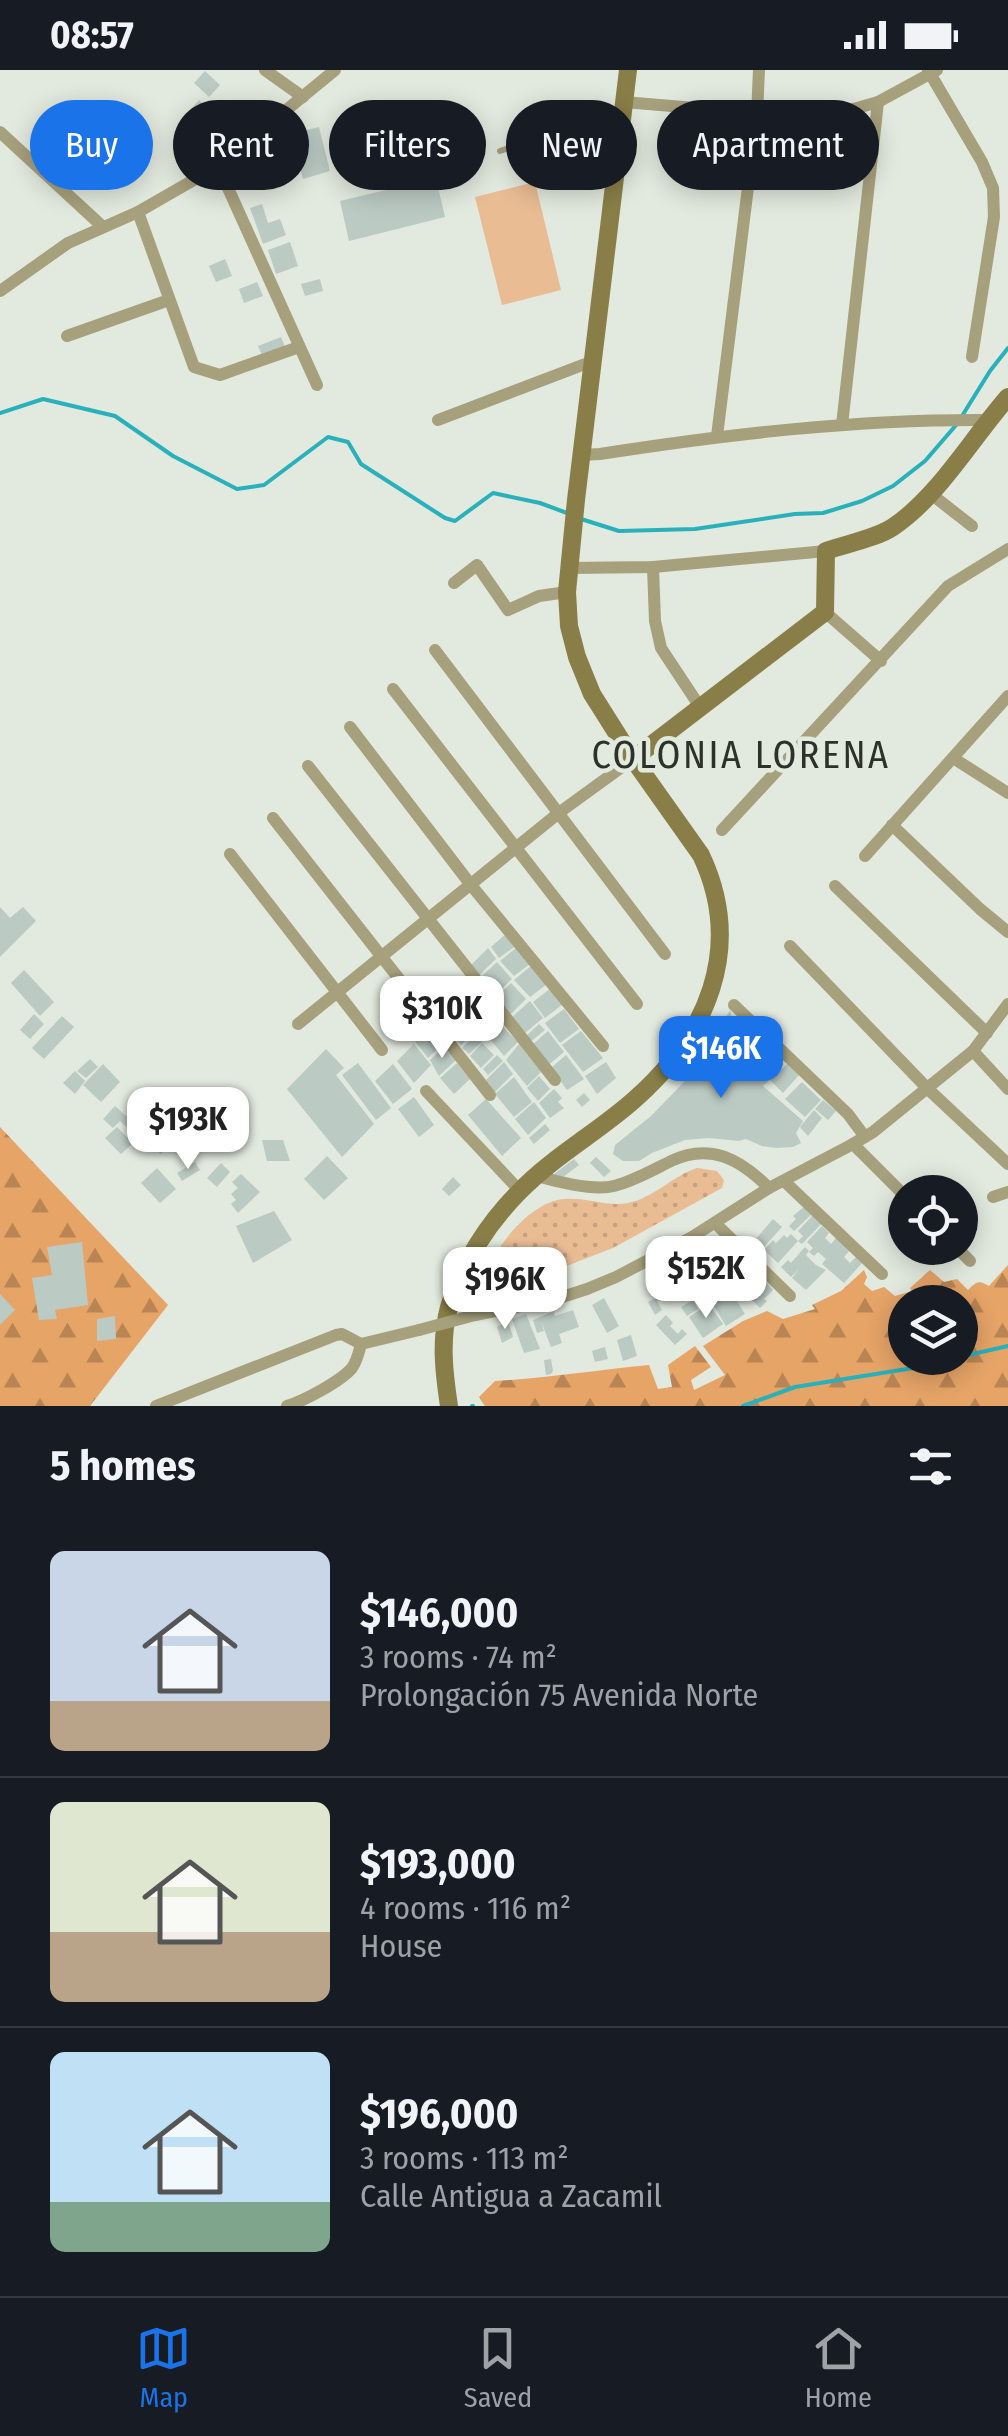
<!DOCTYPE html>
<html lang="en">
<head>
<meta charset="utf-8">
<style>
	:root { --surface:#171b24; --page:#242831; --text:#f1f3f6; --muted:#9ea1a6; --line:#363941; --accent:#1a73e8 }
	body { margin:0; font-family:"Fira Sans Condensed",sans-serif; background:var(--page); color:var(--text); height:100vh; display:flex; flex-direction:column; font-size:38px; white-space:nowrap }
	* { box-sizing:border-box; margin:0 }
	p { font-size:32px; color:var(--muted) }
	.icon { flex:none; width:55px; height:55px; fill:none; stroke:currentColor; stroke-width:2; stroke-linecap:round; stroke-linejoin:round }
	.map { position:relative; height:1336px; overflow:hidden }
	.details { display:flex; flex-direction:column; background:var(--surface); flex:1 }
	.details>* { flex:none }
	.banner { position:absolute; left:30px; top:30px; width:950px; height:90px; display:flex; gap:20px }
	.buttons { position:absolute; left:888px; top:1105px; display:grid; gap:20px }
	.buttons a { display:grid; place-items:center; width:90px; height:90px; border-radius:50%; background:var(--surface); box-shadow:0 5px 25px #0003; font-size:50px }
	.price { position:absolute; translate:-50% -85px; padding:0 22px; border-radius:20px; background:#fff; color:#222; font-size:32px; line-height:65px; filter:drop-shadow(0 2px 5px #0008) }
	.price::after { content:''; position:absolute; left:50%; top:60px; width:30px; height:22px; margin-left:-15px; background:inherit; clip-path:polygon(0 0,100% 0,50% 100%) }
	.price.on { background:var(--accent); color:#fff }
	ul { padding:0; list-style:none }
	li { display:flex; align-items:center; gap:30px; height:250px; padding:0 50px }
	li+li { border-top:2px solid var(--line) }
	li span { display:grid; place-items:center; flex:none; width:280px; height:200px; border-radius:15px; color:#555 }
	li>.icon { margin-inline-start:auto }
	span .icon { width:120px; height:120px; fill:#fffc; stroke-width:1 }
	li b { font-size:42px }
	h2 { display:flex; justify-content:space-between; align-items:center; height:120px; padding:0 50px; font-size:42px }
	.tag { padding:0 35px; border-radius:45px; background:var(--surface); box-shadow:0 5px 25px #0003; font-size:35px; line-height:90px }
	.tag.on { background:var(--accent); color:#fff }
	.status { display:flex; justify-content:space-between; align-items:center; height:70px; padding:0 50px; background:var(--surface); direction:ltr }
	.status svg { height:28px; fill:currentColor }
	.tabs { display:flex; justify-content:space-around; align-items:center; height:140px; border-top:2px solid var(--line); background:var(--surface); font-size:28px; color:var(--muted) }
	.tabs a { display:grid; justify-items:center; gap:5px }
	.tabs .on { color:var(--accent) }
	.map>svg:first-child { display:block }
	.grass { fill:url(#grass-dots) }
	.forest { fill:url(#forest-firs); fill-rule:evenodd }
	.pitch { fill:#e9bc94 }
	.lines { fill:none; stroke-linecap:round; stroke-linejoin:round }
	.stream { stroke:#28b1bb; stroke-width:4 }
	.building { fill:#bccac4 }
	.lane { stroke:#a7a07d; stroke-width:6 }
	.street { stroke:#a7a07d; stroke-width:12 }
	.secondary { stroke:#897e48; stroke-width:18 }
	.street-bridge { stroke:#a7a07d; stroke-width:12 }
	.labels { text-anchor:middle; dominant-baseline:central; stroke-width:9; stroke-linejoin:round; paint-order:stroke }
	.neighbourhood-label { font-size:38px; letter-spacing:2.5px; fill:#2c3129; stroke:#e2e9de }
</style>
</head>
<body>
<div class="status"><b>08:57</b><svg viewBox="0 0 49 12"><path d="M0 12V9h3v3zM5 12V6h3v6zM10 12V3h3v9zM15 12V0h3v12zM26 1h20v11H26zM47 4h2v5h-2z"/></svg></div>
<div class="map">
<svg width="1008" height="1336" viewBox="0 0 1008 1336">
	<defs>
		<pattern id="grass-dots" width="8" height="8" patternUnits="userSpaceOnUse" patternTransform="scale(2.5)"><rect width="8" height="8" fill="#e9bc94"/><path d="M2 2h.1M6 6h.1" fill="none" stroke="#c8a17f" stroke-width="1.8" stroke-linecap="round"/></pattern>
		<pattern id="forest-firs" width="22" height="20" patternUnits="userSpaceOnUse" patternTransform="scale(2.5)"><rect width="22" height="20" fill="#e6a467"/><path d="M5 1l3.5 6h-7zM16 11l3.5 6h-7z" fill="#ba8554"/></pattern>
	</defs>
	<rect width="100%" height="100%" fill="#e2e9de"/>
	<!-- grass -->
	<path class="grass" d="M697,1098L717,1101L724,1110L722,1118L613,1178L569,1195L479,1221C487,1187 527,1131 565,1129C586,1127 607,1137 628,1133C654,1128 672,1106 697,1098Z"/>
	<!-- forest -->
	<g class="forest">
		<polygon points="0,1057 168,1235 90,1336 0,1336"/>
		<path d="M1008,1195V1336H485L479,1327L495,1311C546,1308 598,1300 649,1295L658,1319L672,1317L668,1295L695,1276L711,1297L691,1310L694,1320L725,1305L703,1276L743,1251L767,1241L783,1249L815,1239L812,1235L841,1221L864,1200L867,1207L864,1214L872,1221L884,1217L895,1226L912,1221L910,1218L930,1200L944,1212L957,1209L968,1220C977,1211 979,1210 989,1216ZM960,1232V1288H905V1232Z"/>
	</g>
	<!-- pitch -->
	<polygon class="pitch" points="535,112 561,220 502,235 475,127"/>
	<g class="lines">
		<!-- stream -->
		<g class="stream">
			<polyline points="0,343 43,329 115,346 173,386 237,419 264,415 328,367 348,372 361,394 445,448 455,451 493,423 540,433 567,443"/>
			<polyline points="962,346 990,301 1008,278"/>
			<polyline points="581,449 619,461 695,459 795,444 823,443 862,431 893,416 925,391 957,354"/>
			<polyline points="960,1287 1008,1276"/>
			<polyline points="472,1336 473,1336"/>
			<polyline points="743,1336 795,1317 913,1298 958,1288"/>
		</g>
	</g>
	<!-- building -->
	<g class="building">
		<polygon points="205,1 220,15 209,27 194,13"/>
		<polygon points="199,30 213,43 206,51 191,39"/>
		<polygon points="319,57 330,101 303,109 291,64"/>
		<polygon points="294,82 299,100 273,106 269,88"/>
		<polygon points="436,108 445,147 349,171 340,131"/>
		<polygon points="262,134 268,153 280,149 286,165 263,174 250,138"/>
		<polygon points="290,172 298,196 276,204 268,180"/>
		<polygon points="225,189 232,206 216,212 209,196"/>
		<polygon points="320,209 323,221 305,226 301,214"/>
		<polygon points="257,212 263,226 244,233 239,219"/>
		<polygon points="281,267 286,279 263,288 258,276"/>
		<polygon points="0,837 10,848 23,837 36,851 0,887"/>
		<polygon points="508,862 517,875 499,888 491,877"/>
		<polygon points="517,877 530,894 514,906 500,891"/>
		<polygon points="488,878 496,889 478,906 470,896"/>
		<polygon points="497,892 512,909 494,926 480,908"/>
		<polygon points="531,896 547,914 530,927 514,910"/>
		<polygon points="24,900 54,932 40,946 11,913"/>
		<polygon points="465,908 471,914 458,927 452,921"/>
		<polygon points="511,913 526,929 509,946 495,929"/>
		<polygon points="474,915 486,930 472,943 459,929"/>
		<polygon points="551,918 563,934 545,948 533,932"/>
		<polygon points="447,923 462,936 460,938 465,947 477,960 461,975 451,963 453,961 447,953 431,940"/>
		<polygon points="530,931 543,948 525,963 510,949"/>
		<polygon points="485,933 502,952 488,966 471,947"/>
		<polygon points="564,939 579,959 560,973 545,953"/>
		<polygon points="730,940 734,956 742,966 752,965 761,993 763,995 773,984 782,991 772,1002 775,1006 788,993 800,1004 783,1023 770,1010 763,1016 803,1051 796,1063 801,1073 793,1077 776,1078 762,1076 746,1069 739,1071 709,1068 685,1070 652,1083 639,1091 623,1091 613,1084 615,1075 651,1046 684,1012 692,1001 689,998 709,969 712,972"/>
		<polygon points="34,944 44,954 30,969 20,960"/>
		<polygon points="62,946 74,957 44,989 32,978"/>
		<polygon points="539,954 545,960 529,973 525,967"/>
		<polygon points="502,956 518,972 504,986 490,969"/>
		<polygon points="427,957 443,973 428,988 414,970"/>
		<polygon points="548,961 564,982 547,996 531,976"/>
		<polygon points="581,961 603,988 583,1002 562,975"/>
		<polygon points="475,965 482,972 469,984 462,978"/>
		<polygon points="482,973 494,985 481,998 470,986"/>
		<polygon points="414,974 431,995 414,1013 397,991"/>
		<polygon points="519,974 541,1002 527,1016 506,990"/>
		<polygon points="444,977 456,990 439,1006 430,990"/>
		<polygon points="326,979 344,998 336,1005 374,1054 342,1087 287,1019"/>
		<polygon points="497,985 503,991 488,1005 483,999"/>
		<polygon points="566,985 584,1009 567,1020 551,998"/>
		<polygon points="90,989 98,997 86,1008 77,1001"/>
		<polygon points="504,992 513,1004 495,1022 486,1010"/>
		<polygon points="606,992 616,1008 597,1024 585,1006"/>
		<polygon points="358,993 391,1038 376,1050 342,1005"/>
		<polygon points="457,993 470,1009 454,1024 440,1008"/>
		<polygon points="103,994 120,1012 101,1032 83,1015"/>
		<polygon points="393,994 412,1019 393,1034 375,1011"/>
		<polygon points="75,1001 85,1011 75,1024 63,1013"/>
		<polygon points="539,1006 550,1019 538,1031 527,1018"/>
		<polygon points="514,1007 532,1032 514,1047 495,1024"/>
		<polygon points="802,1012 821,1030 805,1047 785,1029"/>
		<polygon points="554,1019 562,1028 558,1032 564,1038 550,1048 539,1033"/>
		<polygon points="584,1023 590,1030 582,1037 576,1030"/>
		<polygon points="414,1027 434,1055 419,1067 398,1039"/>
		<polygon points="486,1029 521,1068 502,1086 468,1045"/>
		<polygon points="823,1030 836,1041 828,1050 815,1039"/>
		<polygon points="534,1032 546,1048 528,1065 515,1049"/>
		<polygon points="138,1034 159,1055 143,1072 120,1051 113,1058 103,1049 115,1036 126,1046"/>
		<polygon points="814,1040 822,1048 808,1066 800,1057"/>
		<polygon points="545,1054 550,1060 534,1074 529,1068"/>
		<polygon points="117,1057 133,1073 121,1084 105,1068"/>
		<polygon points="160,1064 170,1072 161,1084 151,1076"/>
		<polygon points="262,1070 283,1070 290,1091 267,1091"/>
		<polygon points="327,1086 348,1108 324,1130 304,1109"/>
		<polygon points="596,1087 611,1101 604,1107 590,1093"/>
		<polygon points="574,1089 579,1095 559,1110 554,1104"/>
		<polygon points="195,1092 200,1100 182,1111 177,1103"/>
		<polygon points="221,1093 230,1102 217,1117 207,1108"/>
		<polygon points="157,1098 176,1119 160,1133 141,1113"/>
		<polygon points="241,1104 260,1122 238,1143 231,1134 236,1130 231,1124 238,1118 232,1112"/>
		<polygon points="453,1107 461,1115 449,1126 442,1119"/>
		<polygon points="806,1135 813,1143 794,1161 789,1156 796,1149 793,1146"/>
		<polygon points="274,1141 292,1170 253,1193 236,1156"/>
		<polygon points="815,1143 824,1151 802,1174 798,1171 803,1166 798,1161"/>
		<polygon points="773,1149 782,1157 763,1178 755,1170"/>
		<polygon points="822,1156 829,1163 825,1168 831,1174 836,1168 850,1180 844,1187 850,1193 857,1186 863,1192 844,1213 822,1194 826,1189 818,1182 814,1186 809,1182 813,1178 807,1172"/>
		<polygon points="791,1164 798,1171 778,1193 764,1180 773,1170 776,1173 784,1165 787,1168"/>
		<polygon points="82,1172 88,1235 55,1240 57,1249 39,1250 32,1208 52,1205 47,1177"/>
		<polygon points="720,1175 729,1185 720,1192 711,1183"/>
		<polygon points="688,1176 694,1186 667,1201 671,1207 663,1212 670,1223 657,1231 662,1240 655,1245 648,1232 656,1228 647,1214 660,1205 655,1195"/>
		<polygon points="805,1177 809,1181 806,1185 816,1195 826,1200 806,1220 792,1208 799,1199 791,1207 781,1197 788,1190 791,1193"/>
		<polygon points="738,1180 747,1189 733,1205 723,1197"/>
		<polygon points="746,1193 766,1209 762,1214 759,1211 746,1224 733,1207"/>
		<polygon points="766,1212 773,1220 764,1229 767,1231 760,1238 748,1226"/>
		<polygon points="730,1220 745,1244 726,1256 711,1231"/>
		<polygon points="0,1224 15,1240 0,1255"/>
		<polygon points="604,1228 619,1256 607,1263 592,1235"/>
		<polygon points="693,1230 698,1239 687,1246 681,1237"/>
		<polygon points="709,1234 723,1254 703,1268 689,1247"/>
		<polygon points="573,1240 579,1257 559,1264 562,1273 551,1277 541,1251 544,1261 537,1263 533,1250 554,1241 555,1246"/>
		<polygon points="526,1244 540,1279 524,1283 512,1249"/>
		<polygon points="666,1245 673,1253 670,1256 678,1264 682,1259 687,1264 675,1275 656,1255"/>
		<polygon points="115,1246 116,1269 97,1271 97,1249"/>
		<polygon points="508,1251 513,1267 502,1273 497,1257"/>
		<polygon points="631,1265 637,1286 623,1291 617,1270"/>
		<polygon points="605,1277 608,1289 595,1292 592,1281"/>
		<polygon points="551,1289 553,1301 551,1304 546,1305 544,1290"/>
	</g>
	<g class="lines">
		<!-- lane -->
		<polyline class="lane" points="500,81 589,51 618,45"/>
		<!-- street -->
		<g class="street">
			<polyline points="265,0 303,27"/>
			<polyline points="928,0 982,92 993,118 994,147 972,287"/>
			<polyline points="624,32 803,47 836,44 878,32 937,0"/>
			<polyline points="0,62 103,157"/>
			<polyline points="218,96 317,315"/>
			<polyline points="138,142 194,297 220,305 299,277"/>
			<polyline points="0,221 68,173 138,142 218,96 335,0"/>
			<polyline points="67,266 169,230"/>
			<polyline points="438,350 593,291"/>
			<polyline points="842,355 878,32"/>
			<polyline points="717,366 757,45 759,0"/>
			<path d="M581,385L600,384C729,364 858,349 988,350"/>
			<polyline points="931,424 972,456"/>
			<polyline points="653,497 655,551 661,578 700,637"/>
			<polyline points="569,498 653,497 826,481"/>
			<polyline points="454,513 477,495 508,540 539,526 567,522"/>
			<polyline points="825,542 881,591"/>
			<polyline points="435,580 665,884"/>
			<polyline points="393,619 637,934"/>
			<polyline points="350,657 471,815 603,976"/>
			<polyline points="953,688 1008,723"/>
			<polyline points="308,696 555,1010"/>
			<polyline points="273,748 490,1025"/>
			<polyline points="892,755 980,839 1008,862"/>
			<polyline points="722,760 948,516 1008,479"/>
			<polyline points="230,784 382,980"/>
			<polyline points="865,786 1008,626"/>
			<polyline points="835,816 987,963"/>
			<polyline points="790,876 928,1019 1008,1094"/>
			<polyline points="734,935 848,1044 865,1067"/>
			<polyline points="298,954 560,742 633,689"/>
			<polyline points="973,981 1008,1019"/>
			<polyline points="426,1021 520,1121"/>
			<polyline points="853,1074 905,1126"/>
			<path d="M537,1106C558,1112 593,1121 614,1116C634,1111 653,1100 671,1091C711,1072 741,1090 769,1118"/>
			<polyline points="784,1111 882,1204"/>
			<polyline points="993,1127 1008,1122"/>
			<polyline points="715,1153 790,1226"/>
			<polyline points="957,1178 970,1191"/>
			<polyline points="475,1245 556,1229 587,1219 616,1207 692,1167 769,1118 853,1074 873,1062 973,981 1008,934"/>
			<polyline points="361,1274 419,1260"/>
			<polyline points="156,1336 336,1265 342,1264 361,1274"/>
			<path d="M287,1336C304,1331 341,1311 352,1298C357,1291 359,1282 361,1274"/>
		</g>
		<!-- secondary -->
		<g class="secondary">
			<path d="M633,689L825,542L826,481C846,474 877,468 893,457C938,427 972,368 1008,327"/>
			<path d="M449,1336C444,1303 440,1270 449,1237C461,1194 489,1152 520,1121C554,1086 598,1062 634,1030C707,966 745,878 701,785L633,689L592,624L577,587L569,556L567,522L576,430L628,0"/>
		</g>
		<!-- street-bridge -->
		<polyline class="street-bridge" points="419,1260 475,1245"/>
	</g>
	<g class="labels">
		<!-- neighbourhood labels -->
		<g class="neighbourhood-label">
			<text x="741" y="685">COLONIA LORENA</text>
		</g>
	</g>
</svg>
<div class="buttons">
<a><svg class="icon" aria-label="locate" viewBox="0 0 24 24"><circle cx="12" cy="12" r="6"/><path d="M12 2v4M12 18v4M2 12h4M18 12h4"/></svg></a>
<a><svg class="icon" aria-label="layers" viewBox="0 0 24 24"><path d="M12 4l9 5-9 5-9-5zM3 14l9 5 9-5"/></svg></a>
</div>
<b class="price" style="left:442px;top:991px">$310K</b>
<b class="price on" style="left:721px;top:1031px">$146K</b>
<b class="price" style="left:188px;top:1102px">$193K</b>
<b class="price" style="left:706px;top:1251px">$152K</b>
<b class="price" style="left:505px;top:1262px">$196K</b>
<div class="banner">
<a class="tag on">Buy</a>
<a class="tag">Rent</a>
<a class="tag">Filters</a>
<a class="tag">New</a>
<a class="tag">Apartment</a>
</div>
</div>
<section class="details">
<h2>5 homes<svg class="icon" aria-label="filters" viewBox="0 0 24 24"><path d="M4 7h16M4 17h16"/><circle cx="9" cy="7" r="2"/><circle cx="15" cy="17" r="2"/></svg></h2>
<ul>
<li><span style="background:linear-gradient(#c9d6e8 75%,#b9a48a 0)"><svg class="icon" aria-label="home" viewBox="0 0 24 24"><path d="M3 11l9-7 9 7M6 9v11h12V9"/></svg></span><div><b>$146,000</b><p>3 rooms · 74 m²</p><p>Prolongación 75 Avenida Norte</p></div></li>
<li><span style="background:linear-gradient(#dfe7d0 65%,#b9a48a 0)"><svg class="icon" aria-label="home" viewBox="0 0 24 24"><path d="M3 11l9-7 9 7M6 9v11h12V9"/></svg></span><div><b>$193,000</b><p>4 rooms · 116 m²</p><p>House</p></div></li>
<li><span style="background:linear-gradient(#bfe0f5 75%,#7fa58c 0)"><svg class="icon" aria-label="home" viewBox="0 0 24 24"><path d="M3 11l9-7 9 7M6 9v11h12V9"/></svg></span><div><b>$196,000</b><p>3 rooms · 113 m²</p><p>Calle Antigua a Zacamil</p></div></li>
</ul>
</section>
<nav class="tabs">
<a class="on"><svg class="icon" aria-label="map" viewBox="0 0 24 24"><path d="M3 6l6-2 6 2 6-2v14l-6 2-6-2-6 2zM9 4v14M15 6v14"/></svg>Map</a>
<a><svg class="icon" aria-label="saved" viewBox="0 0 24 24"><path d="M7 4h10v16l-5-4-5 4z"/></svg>Saved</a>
<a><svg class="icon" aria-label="home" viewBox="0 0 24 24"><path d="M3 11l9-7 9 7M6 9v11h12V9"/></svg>Home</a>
</nav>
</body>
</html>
